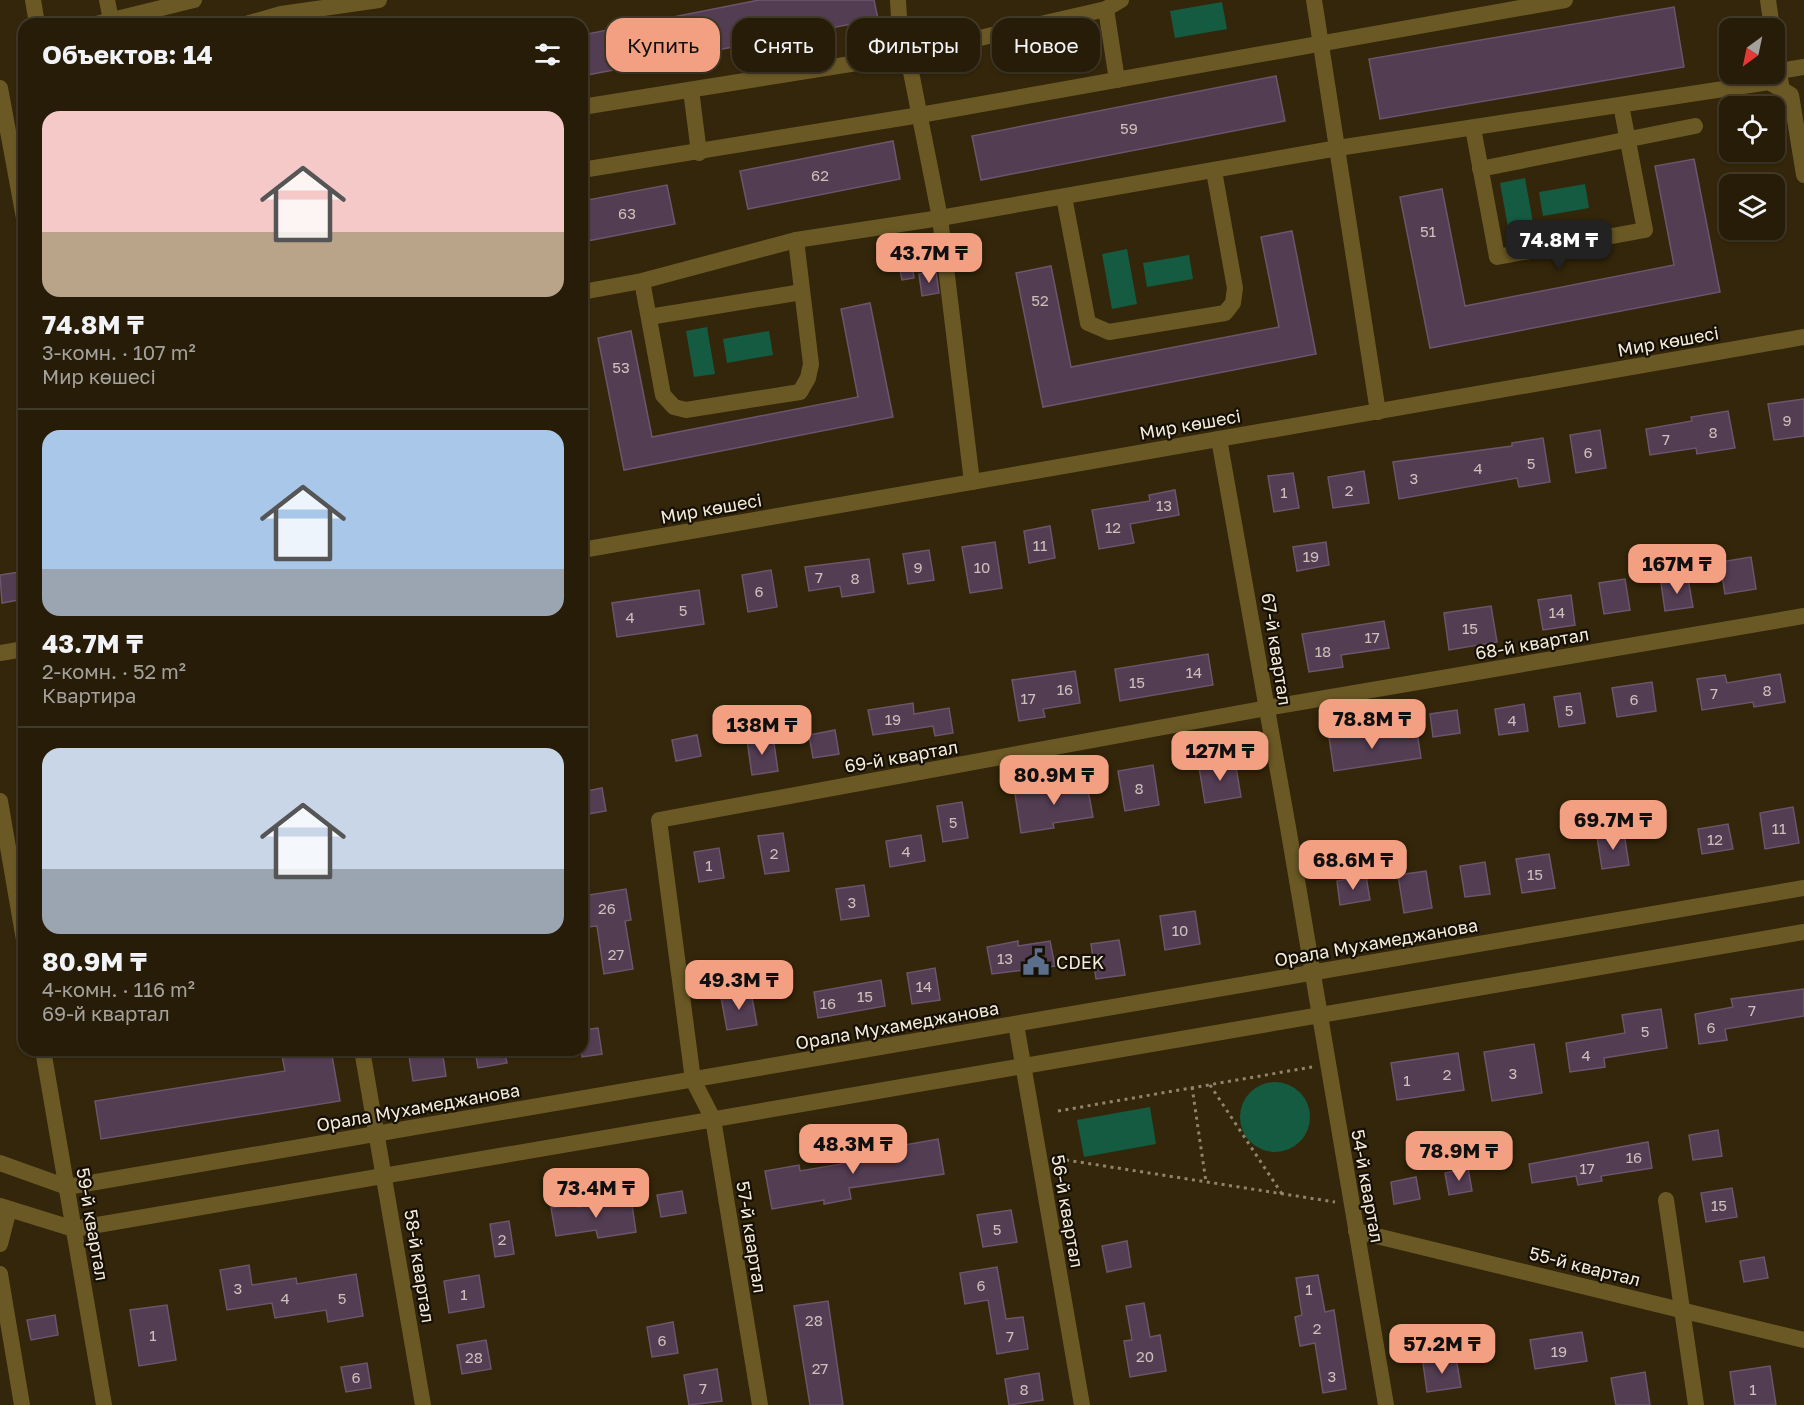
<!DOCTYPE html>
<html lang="ru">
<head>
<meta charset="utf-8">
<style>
	:root { --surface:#261c08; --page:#322916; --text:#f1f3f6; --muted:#a4a19c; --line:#423a29; --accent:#f39f82 }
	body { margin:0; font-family:"Golos Text",sans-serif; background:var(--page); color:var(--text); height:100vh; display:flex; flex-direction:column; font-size:22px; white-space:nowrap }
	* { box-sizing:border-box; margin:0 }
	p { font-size:20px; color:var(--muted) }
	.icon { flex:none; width:33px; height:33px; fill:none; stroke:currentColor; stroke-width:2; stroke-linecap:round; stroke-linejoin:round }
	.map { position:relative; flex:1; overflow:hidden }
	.drawer { position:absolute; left:18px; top:18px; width:570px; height:1038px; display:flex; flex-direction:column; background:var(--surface); border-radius:18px; box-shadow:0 2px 4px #0004,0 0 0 2px var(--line) }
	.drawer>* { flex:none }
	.guide { position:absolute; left:606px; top:18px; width:570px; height:54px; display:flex; gap:12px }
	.needle { width:39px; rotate:213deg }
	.tools { position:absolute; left:1719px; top:18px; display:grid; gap:12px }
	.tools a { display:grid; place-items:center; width:66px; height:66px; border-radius:12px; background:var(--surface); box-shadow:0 2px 4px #0004,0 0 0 2px var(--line); font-size:30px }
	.price { position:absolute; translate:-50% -51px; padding:0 14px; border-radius:12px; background:var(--accent); color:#111; font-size:20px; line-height:39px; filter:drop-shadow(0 2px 3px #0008) }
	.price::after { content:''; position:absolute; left:50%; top:36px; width:18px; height:14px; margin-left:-9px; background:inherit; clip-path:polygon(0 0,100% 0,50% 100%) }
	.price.on { background:#222; color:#fff }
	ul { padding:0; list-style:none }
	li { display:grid; align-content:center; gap:12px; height:318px; padding:0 24px }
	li+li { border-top:2px solid var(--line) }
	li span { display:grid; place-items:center; height:186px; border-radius:18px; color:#555 }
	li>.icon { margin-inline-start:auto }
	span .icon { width:108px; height:108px; fill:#fffc; stroke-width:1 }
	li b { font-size:26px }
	h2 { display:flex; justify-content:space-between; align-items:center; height:72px; padding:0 24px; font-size:26px }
	.chip { padding:0 21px; border-radius:18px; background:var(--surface); box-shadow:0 2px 4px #0004,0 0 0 2px var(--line); font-size:21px; line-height:54px }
	.chip.on { background:var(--accent); color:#111 }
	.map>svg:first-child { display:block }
	.green { fill:#155b42 }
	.building { fill:#533d53; stroke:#6c556c; stroke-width:1.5 }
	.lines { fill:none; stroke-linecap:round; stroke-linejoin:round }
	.path { stroke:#8f846e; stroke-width:3; stroke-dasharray:3 4.5; stroke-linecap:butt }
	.minor { stroke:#6b5925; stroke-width:16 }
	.labels { text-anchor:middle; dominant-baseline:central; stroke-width:4.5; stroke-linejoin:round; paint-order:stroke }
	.number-label { font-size:15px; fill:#ccc0ba }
	.street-label { font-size:18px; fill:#f4ebdc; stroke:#161005 }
	.poi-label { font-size:18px; fill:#f4ebdc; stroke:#161005; text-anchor:start }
</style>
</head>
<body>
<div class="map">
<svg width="1804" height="1405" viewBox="0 0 1804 1405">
	<rect width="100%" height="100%" fill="#33260a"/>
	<!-- green -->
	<g class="green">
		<polygon points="1222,2 1227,29 1175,38 1170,11"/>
		<polygon points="1525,178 1535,234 1510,238 1500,183"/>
		<polygon points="1585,184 1589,208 1543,216 1539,192"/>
		<polygon points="1127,249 1137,304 1112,309 1102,254"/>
		<polygon points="1189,255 1193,279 1147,287 1143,263"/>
		<polygon points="707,327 715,374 694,377 686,331"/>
		<polygon points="769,331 773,355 727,363 723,339"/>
		<circle cx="1275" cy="1117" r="35"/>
		<polygon points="1150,1107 1156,1144 1084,1157 1077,1120"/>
	</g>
	<!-- building -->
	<g class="building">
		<polygon points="759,0 874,0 878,19 582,76 582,35"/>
		<polygon points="1674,7 1684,67 1380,119 1369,59"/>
		<polygon points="1276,76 1285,121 981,180 972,136"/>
		<polygon points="893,141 900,179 748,209 740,171"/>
		<polygon points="1694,159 1720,292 1430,348 1400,197 1442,189 1465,306 1674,265 1655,166"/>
		<polygon points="667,185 675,224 582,242 582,201"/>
		<polygon points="1292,231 1316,354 1043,407 1016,273 1051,266 1071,367 1279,327 1261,237"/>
		<polygon points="911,258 914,278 902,280 898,260"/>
		<polygon points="936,271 939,293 922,296 919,274"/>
		<polygon points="870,303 893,417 624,470 598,338 631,331 652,437 858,397 841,309"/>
		<polygon points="1804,399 1804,436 1774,440 1768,404"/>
		<polygon points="1728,411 1735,448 1697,454 1696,448 1650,455 1646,429 1692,421 1691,417"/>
		<polygon points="1600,430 1606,468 1576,473 1570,435"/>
		<polygon points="1543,438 1550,482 1519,487 1517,478 1399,499 1393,462 1512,446 1512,443"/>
		<polygon points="1364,471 1369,503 1333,508 1328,477"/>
		<polygon points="1293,473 1299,508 1274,512 1268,476"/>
		<polygon points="1175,490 1179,515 1130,524 1134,543 1099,549 1092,510 1150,501 1149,495"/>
		<polygon points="1050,526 1055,558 1029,563 1024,531"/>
		<polygon points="995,542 1002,588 970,593 962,547"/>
		<polygon points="1326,542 1329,565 1297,571 1293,547"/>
		<polygon points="929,550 934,580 908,584 903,554"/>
		<polygon points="1751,557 1756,589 1725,594 1720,562"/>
		<polygon points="869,559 874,592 842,597 840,586 809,591 805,567"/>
		<polygon points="771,570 777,607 748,612 742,575"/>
		<polygon points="19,572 24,599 2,603 0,575"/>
		<polygon points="1625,579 1630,610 1604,614 1599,583"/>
		<polygon points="1688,579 1693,607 1665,611 1661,583"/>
		<polygon points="699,590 704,624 617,637 612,603"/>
		<polygon points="1571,595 1575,625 1543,630 1538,600"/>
		<polygon points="1491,606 1497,642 1449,650 1444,613"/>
		<polygon points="1384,621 1389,648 1341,655 1343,667 1309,672 1302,634"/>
		<polygon points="1208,654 1213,685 1120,701 1115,669"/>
		<polygon points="1075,671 1080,703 1043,709 1045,717 1019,721 1012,680"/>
		<polygon points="1780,674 1785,702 1754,707 1753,702 1702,710 1697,679 1725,675 1727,683"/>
		<polygon points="1652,682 1656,711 1617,717 1612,688"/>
		<polygon points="1580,693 1585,723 1559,727 1554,697"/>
		<polygon points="913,703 914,714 949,708 953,733 935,736 933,726 873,735 868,710"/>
		<polygon points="1524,704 1528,731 1499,735 1495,709"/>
		<polygon points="1457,710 1460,733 1433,737 1430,714"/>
		<polygon points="835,730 839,754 813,758 809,735"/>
		<polygon points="1364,731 1366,740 1417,732 1421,758 1334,771 1329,737"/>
		<polygon points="697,735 701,756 676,761 672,740"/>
		<polygon points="773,736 778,771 752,775 747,740"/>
		<polygon points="1235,761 1241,797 1205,803 1199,767"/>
		<polygon points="1153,765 1159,805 1125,811 1118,771"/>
		<polygon points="1086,779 1093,817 1053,823 1054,828 1021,833 1015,794 1057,788 1057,784"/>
		<polygon points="602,788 606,811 582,815 582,792"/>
		<polygon points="962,802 968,838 943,842 937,806"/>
		<polygon points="1793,807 1799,843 1765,849 1760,813"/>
		<polygon points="1728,824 1733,849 1702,854 1698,829"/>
		<polygon points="783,833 789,871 765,874 758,836"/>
		<polygon points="1624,833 1629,865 1602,869 1597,837"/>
		<polygon points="921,835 925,861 890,867 886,841"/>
		<polygon points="719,848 724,878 699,882 694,852"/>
		<polygon points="1549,854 1555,888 1522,893 1516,859"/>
		<polygon points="1485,862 1490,894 1465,897 1460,866"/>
		<polygon points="1426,871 1432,908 1404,913 1398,875"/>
		<polygon points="1366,876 1370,900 1340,905 1337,881"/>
		<polygon points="864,885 869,916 841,920 836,889"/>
		<polygon points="626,889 631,920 625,921 633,969 604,974 597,926 587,927 582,896"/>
		<polygon points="1195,911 1200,944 1165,950 1160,916"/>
		<polygon points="1119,940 1125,975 1096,979 1091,944"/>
		<polygon points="1018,941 1018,946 1050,941 1055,966 992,974 987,947"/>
		<polygon points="935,968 940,1000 912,1004 907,973"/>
		<polygon points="881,980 885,1006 818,1018 814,992"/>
		<polygon points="1804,989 1804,1016 1725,1029 1727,1040 1699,1044 1695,1014 1733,1007 1731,999"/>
		<polygon points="751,992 757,1025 727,1030 721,997"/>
		<polygon points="1661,1009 1667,1048 1604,1058 1605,1067 1570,1072 1566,1043 1625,1033 1622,1015"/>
		<polygon points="598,1028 602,1054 582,1057 582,1030"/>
		<polygon points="1534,1044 1542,1093 1492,1101 1484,1052"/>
		<polygon points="281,1050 331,1050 340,1101 101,1139 95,1101 285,1071"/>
		<polygon points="408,1050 442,1050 446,1076 413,1081"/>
		<polygon points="475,1050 504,1050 507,1063 478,1068"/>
		<polygon points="1458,1053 1464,1090 1397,1100 1391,1063"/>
		<polygon points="1718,1130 1722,1156 1693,1160 1689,1135"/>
		<polygon points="938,1139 944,1174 849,1188 851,1199 824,1204 824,1200 772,1209 765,1171 799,1165 800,1171 860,1161 859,1153"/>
		<polygon points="1648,1142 1652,1168 1601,1176 1602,1181 1578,1185 1576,1176 1532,1183 1529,1164"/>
		<polygon points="1468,1168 1472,1191 1449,1195 1445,1173"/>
		<polygon points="1416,1177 1420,1199 1394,1204 1391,1182"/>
		<polygon points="1732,1188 1737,1217 1706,1222 1701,1193"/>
		<polygon points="682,1191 686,1213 661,1217 657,1195"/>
		<polygon points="631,1198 636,1232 598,1238 596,1230 556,1236 551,1208 578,1204 578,1207"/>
		<polygon points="1011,1210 1017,1242 983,1247 977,1215"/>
		<polygon points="509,1221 514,1254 495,1257 490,1224"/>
		<polygon points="1127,1241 1131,1267 1107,1272 1102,1246"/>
		<polygon points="1764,1257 1768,1278 1744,1282 1740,1261"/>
		<polygon points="249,1265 252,1285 296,1278 297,1284 356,1274 363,1316 328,1322 326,1310 275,1318 272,1303 227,1310 220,1270"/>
		<polygon points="997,1267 1006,1319 1023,1317 1028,1349 997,1354 988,1300 965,1304 960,1273"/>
		<polygon points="479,1275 484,1307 449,1313 444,1281"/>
		<polygon points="1318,1275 1325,1312 1334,1310 1346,1389 1323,1393 1315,1343 1300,1346 1295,1317 1302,1315 1296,1278"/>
		<polygon points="828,1301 843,1405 810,1405 794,1306"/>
		<polygon points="1144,1303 1150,1337 1160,1335 1166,1371 1130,1377 1124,1341 1132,1340 1126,1306"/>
		<polygon points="167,1305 176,1360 139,1366 130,1310"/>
		<polygon points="55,1315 58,1335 31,1340 27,1320"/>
		<polygon points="673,1322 678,1353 652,1357 647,1327"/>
		<polygon points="1582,1332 1587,1361 1535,1369 1530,1340"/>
		<polygon points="486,1340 491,1369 462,1374 457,1345"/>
		<polygon points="1456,1358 1461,1387 1427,1392 1423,1363"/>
		<polygon points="367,1363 371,1388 346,1392 341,1367"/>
		<polygon points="1770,1366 1776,1405 1735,1405 1730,1372"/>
		<polygon points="717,1369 722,1401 689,1405 684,1375"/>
		<polygon points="1645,1372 1650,1405 1616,1405 1611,1378"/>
		<polygon points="1039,1373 1043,1400 1009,1405 1005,1379"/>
	</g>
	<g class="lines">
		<!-- path -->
		<g class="path">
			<polyline points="1210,1085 1282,1194"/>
			<polyline points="1192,1087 1206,1182"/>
			<polyline points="1058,1111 1312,1067"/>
			<polyline points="1066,1160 1335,1202"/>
		</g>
		<!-- minor -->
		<g class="minor">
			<polyline points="33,0 37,24"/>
			<polyline points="107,0 111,20"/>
			<polyline points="898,0 901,56 1106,9 1121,0"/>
			<polyline points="1314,0 1378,412"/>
			<polyline points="1768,0 1772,28"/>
			<polyline points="1106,9 1117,80"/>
			<polyline points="96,24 194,0"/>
			<polyline points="246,24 281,14 379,0"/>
			<polyline points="1774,43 1782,90"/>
			<polyline points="1779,71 1804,67"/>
			<polyline points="0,88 24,218"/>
			<polyline points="691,90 699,153"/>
			<polyline points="582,107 901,56 910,67 940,218 972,482"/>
			<polyline points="1473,128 1497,257 1645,230 1621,105"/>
			<polyline points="1480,169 1695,126"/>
			<polyline points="582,170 920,115 1565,0"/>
			<polyline points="1064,197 1088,323 1109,332 1225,313 1233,303 1235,288 1214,171"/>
			<polyline points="642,281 663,395 674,407 686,410 800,392 808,378 811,364 796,240"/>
			<polyline points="582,292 642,281 796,240 940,218 1338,148 1769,82 1791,95 1804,175"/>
			<polyline points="649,317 802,292"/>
			<polyline points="1219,439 1289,833 1386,1405"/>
			<polyline points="582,550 1804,337"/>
			<polyline points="0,653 24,649"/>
			<polyline points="0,801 24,940"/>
			<polyline points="1016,1024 1082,1405"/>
			<polyline points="43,1050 104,1405"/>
			<polyline points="362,1050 423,1405"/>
			<polyline points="0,1163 67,1187 1804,888"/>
			<polyline points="1666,1200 1696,1405"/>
			<polyline points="0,1206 74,1229 1804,932"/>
			<polyline points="1356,1231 1804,1340"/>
			<polyline points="0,1244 9,1209"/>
			<polyline points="0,1274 22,1405"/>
			<polyline points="760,1405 713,1119 693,1080 659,820 1267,708 1804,616"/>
		</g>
	</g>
	<!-- icons -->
	<defs>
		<symbol id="civic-bare" viewBox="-9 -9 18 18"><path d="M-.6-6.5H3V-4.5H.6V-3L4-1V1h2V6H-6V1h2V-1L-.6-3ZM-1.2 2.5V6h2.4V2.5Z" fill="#5c6f8a" stroke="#161005" stroke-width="2.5" paint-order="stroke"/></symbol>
	</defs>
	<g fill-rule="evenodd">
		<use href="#civic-bare" x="1017" y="943" width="38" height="38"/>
	</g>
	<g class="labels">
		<!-- number labels -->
		<g class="number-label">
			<text x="1129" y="128">59</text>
			<text x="820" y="175">62</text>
			<text x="627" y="213">63</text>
			<text x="1428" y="231">51</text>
			<text x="1040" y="300">52</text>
			<text x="621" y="367">53</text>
			<text x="1787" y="420">9</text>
			<text x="1713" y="432">8</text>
			<text x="1666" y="439">7</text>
			<text x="1588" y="452">6</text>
			<text x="1531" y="463">5</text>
			<text x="1478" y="468">4</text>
			<text x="1414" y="478">3</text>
			<text x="1349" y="490">2</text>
			<text x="1284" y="492">1</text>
			<text x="1164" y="505">13</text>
			<text x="1113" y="527">12</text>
			<text x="1040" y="545">11</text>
			<text x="1311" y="556">19</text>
			<text x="918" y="567">9</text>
			<text x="982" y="567">10</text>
			<text x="819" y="577">7</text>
			<text x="855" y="578">8</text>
			<text x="759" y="591">6</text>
			<text x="683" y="610">5</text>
			<text x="1557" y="612">14</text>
			<text x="630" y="617">4</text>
			<text x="1470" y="628">15</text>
			<text x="1372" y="637">17</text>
			<text x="1323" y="651">18</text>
			<text x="1194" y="672">14</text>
			<text x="1137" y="682">15</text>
			<text x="1065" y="689">16</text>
			<text x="1767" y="690">8</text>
			<text x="1714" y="693">7</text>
			<text x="1028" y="698">17</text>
			<text x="1634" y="699">6</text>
			<text x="1569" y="710">5</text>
			<text x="893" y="719">19</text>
			<text x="1512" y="720">4</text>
			<text x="1139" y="788">8</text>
			<text x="953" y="822">5</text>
			<text x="1779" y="828">11</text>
			<text x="1715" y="839">12</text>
			<text x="906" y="851">4</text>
			<text x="774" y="853">2</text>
			<text x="709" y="865">1</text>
			<text x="1535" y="874">15</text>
			<text x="852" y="902">3</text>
			<text x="607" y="908">26</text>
			<text x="1180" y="930">10</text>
			<text x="616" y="954">27</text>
			<text x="1005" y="958">13</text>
			<text x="924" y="986">14</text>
			<text x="865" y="996">15</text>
			<text x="828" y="1003">16</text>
			<text x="1752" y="1010">7</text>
			<text x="1711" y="1027">6</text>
			<text x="1645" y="1031">5</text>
			<text x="1586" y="1055">4</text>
			<text x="1513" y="1073">3</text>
			<text x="1447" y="1074">2</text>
			<text x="1407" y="1080">1</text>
			<text x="1634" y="1157">16</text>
			<text x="1587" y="1168">17</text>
			<text x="1719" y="1205">15</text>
			<text x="997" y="1229">5</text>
			<text x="502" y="1239">2</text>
			<text x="981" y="1285">6</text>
			<text x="238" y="1288">3</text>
			<text x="1309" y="1289">1</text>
			<text x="464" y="1294">1</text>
			<text x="285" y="1298">4</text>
			<text x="342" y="1298">5</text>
			<text x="814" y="1320">28</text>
			<text x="1317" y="1328">2</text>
			<text x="153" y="1335">1</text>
			<text x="1010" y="1336">7</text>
			<text x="662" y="1340">6</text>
			<text x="1559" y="1351">19</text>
			<text x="1145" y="1356">20</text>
			<text x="474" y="1357">28</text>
			<text x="820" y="1368">27</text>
			<text x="1332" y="1376">3</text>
			<text x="356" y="1377">6</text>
			<text x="703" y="1388">7</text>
			<text x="1024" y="1389">8</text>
			<text x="1753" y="1389">1</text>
		</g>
		<!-- street labels -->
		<g class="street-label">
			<text transform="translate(1668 341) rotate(-10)">Мир көшесі</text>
			<text transform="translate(1190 424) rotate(-10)">Мир көшесі</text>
			<text transform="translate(711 508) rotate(-10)">Мир көшесі</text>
			<text transform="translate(1532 643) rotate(-10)">68-й квартал</text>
			<text transform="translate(1277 649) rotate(81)">67-й квартал</text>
			<text transform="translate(901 756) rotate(-10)">69-й квартал</text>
			<text transform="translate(1376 942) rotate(-10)">Орала Мухамеджанова</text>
			<text transform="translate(897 1025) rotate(-10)">Орала Мухамеджанова</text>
			<text transform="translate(418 1107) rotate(-10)">Орала Мухамеджанова</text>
			<text transform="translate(1368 1186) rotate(80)">54-й квартал</text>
			<text transform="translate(1068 1211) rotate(80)">56-й квартал</text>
			<text transform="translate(93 1224) rotate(80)">59-й квартал</text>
			<text transform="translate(752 1237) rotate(81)">57-й квартал</text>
			<text transform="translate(420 1266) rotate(81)">58-й квартал</text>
			<text transform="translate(1585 1266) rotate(14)">55-й квартал</text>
		</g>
		<!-- poi labels -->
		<g class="poi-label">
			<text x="1056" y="962">CDEK</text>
		</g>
	</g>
</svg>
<div class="tools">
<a><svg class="needle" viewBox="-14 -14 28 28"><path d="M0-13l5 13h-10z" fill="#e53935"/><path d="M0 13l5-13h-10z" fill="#a4a19c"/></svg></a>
<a><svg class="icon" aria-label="locate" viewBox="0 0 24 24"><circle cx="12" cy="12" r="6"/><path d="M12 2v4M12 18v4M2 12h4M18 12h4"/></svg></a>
<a><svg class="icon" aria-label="layers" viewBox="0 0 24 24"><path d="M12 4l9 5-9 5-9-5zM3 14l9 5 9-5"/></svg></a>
</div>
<b class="price on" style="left:1559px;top:271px">74.8M ₸</b>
<b class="price" style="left:929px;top:284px">43.7M ₸</b>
<b class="price" style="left:1677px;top:595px">167M ₸</b>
<b class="price" style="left:1372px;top:750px">78.8M ₸</b>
<b class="price" style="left:762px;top:756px">138M ₸</b>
<b class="price" style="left:1220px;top:782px">127M ₸</b>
<b class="price" style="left:1054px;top:806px">80.9M ₸</b>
<b class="price" style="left:1613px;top:851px">69.7M ₸</b>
<b class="price" style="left:1353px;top:891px">68.6M ₸</b>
<b class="price" style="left:739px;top:1011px">49.3M ₸</b>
<b class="price" style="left:853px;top:1175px">48.3M ₸</b>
<b class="price" style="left:1459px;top:1182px">78.9M ₸</b>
<b class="price" style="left:596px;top:1219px">73.4M ₸</b>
<b class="price" style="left:1442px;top:1375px">57.2M ₸</b>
<div class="guide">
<a class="chip on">Купить</a>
<a class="chip">Снять</a>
<a class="chip">Фильтры</a>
<a class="chip">Новое</a>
</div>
<section class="drawer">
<h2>Объектов: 14<svg class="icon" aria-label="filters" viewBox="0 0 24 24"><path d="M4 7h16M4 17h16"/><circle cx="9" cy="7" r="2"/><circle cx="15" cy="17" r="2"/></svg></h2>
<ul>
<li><span style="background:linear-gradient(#f6c9c9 65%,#b9a48a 0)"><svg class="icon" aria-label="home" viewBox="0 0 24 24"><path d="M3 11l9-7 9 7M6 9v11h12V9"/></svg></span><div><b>74.8M ₸</b><p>3-комн. · 107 m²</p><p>Мир көшесі</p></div></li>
<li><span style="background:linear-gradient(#a9c7e8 75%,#9aa5b1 0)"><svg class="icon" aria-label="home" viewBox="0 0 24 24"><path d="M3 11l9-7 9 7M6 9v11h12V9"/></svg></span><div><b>43.7M ₸</b><p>2-комн. · 52 m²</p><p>Квартира</p></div></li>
<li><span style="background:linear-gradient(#c9d6e8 65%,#9aa5b1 0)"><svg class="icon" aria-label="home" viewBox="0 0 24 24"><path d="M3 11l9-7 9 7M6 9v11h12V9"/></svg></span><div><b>80.9M ₸</b><p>4-комн. · 116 m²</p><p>69-й квартал</p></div></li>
</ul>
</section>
</div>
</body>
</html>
